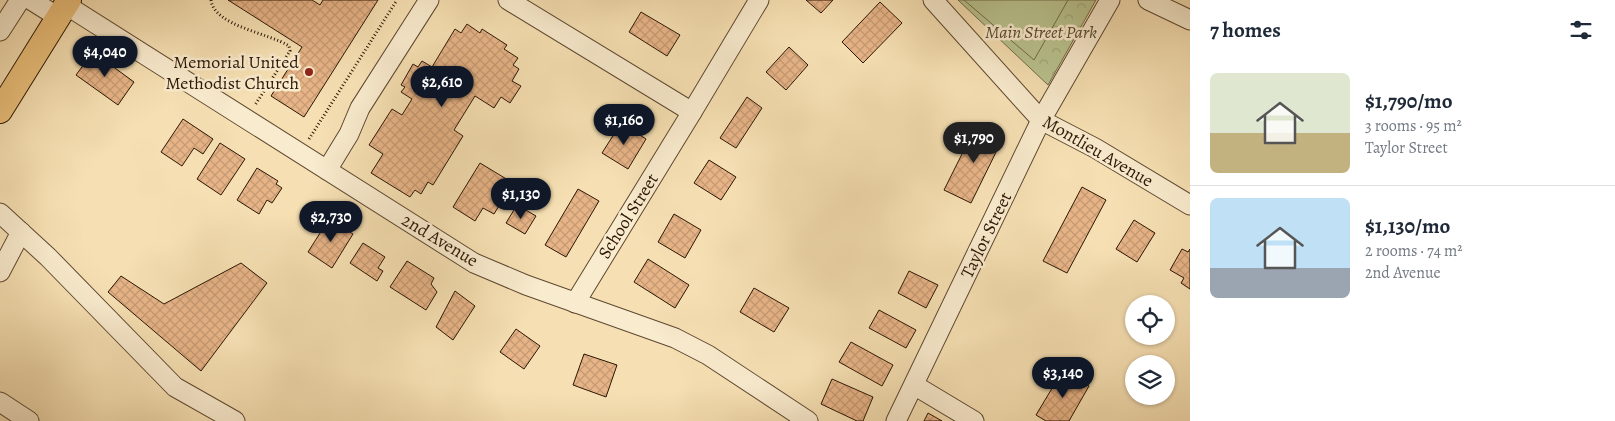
<!DOCTYPE html>
<html lang="en">
<head>
<meta charset="utf-8">
<style>
	:root { --surface:#fff; --page:#f2f2f3; --text:#1f2937; --muted:#747a83; --line:#e0e1e3; --accent:#111827 }
	body { margin:0; font-family:Alegreya,serif; background:var(--page); color:var(--text); height:100vh; display:flex; flex-direction:column; font-size:19px; white-space:nowrap }
	* { box-sizing:border-box; margin:0 }
	p { font-size:16px; color:var(--muted) }
	.icon { flex:none; width:28px; height:28px; fill:none; stroke:currentColor; stroke-width:2; stroke-linecap:round; stroke-linejoin:round }
	.map { position:relative; flex:1; overflow:hidden }
	.sheet { display:flex; flex-direction:column; background:var(--surface); width:425px }
	.sheet>* { flex:none }
	.tools { position:absolute; left:1125px; top:295px; display:grid; gap:10px }
	.tools a { display:grid; place-items:center; width:50px; height:50px; border-radius:50%; background:var(--surface); box-shadow:0 1px 4px #0004; font-size:25px }
	.price { position:absolute; translate:-50% -42px; padding:0 11px; border-radius:18px; background:var(--accent); color:#fff; font-size:16px; line-height:32px; filter:drop-shadow(0 1px 2px #0008) }
	.price::after { content:''; position:absolute; left:50%; top:30px; width:15px; height:11px; margin-left:-8px; background:inherit; clip-path:polygon(0 0,100% 0,50% 100%) }
	.price.on { background:#222; color:#fff }
	ul { padding:0; list-style:none }
	li { display:flex; align-items:center; gap:15px; height:125px; padding:0 20px }
	li+li { border-top:1px solid var(--line) }
	li span { display:grid; place-items:center; flex:none; width:140px; height:100px; border-radius:8px; color:#555 }
	li>.icon { margin-inline-start:auto }
	span .icon { width:60px; height:60px; fill:#fffc; stroke-width:1 }
	li b { font-size:21px }
	h2 { display:flex; justify-content:space-between; align-items:center; height:60px; padding:0 20px; font-size:21px }
	main { display:flex; flex:1; min-height:0 }
	.map>svg:first-child { display:block }
	.forest { fill:url(#forest-crowns); stroke:#726c4a }
	.pitch { fill:#b9c38f; stroke:#726c4a }
	.building { fill:url(#building-cross-hatch); stroke:#2c1604 }
	.lines { fill:none; stroke-linecap:round; stroke-linejoin:round }
	.minor-casing { stroke:#5e4830; stroke-width:21 }
	.major-casing { stroke:#2c1604; stroke-width:26 }
	.path { stroke:#2c1604; stroke-width:3; stroke-dasharray:1 2.5; stroke-linecap:butt }
	.minor { stroke:#f9ebce; stroke-width:19 }
	.major { stroke:#ebc07a; stroke-width:24 }
	.poi-dot { fill:#8f2418; stroke:#f9ebce; stroke-width:2 }
	.labels { text-anchor:middle; dominant-baseline:central; stroke-width:5; stroke-linejoin:round; paint-order:stroke }
	.park-label { font-size:18px; font-style:italic; fill:#564a2e; stroke:#f9ebce }
	.poi-label { font-size:18px; fill:#2c1604; stroke:#f9ebce; text-anchor:end }
	.street-label { font-size:18px; fill:#2c1604; stroke:#f9ebce }
</style>
</head>
<body>
<main>
<div class="map">
<svg width="1190" height="421" viewBox="0 0 1190 421">
	<defs>
		<pattern id="forest-crowns" width="20" height="18" patternUnits="userSpaceOnUse" patternTransform="scale(1.25)"><rect width="20" height="18" fill="#b9c38f"/><path d="M2 6a3 3 0 1 1 6 0M12 15a3 3 0 1 1 6 0" fill="none" stroke="#9fa77a"/></pattern>
		<pattern id="building-cross-hatch" width="8" height="8" patternUnits="userSpaceOnUse" patternTransform="scale(1.25)"><rect width="8" height="8" fill="#e7b487"/><path d="M0 0l8 8M0 8l8-8" fill="none" stroke="#c69a73"/></pattern>
	</defs>
	<rect width="100%" height="100%" fill="#f6e0b3"/>
	<filter id="stains"><feTurbulence type="fractalNoise" baseFrequency=".004" numOctaves="4"/><feColorMatrix values="0 0 0 0 .2 0 0 0 0 .09 0 0 0 0 .02 0 0 0 .5 -.17"/></filter>
	<radialGradient id="worn" r=".72"><stop offset=".6" stop-color="#630" stop-opacity="0"/><stop offset="1" stop-color="#630" stop-opacity=".3"/></radialGradient>
	<!-- forest -->
	<polygon class="forest" points="958,0 1096,0 1048,85"/>
	<!-- pitch -->
	<polygon class="pitch" points="964,0 1068,0 1034,60"/>
	<!-- building -->
	<g class="building">
		<polygon points="228,0 312,0 320,5 323,0 378,0 304,117 271,96 302,47"/>
		<polygon points="806,0 833,0 821,13"/>
		<polygon points="880,2 902,23 863,63 842,42"/>
		<polygon points="641,12 680,35 667,56 629,32"/>
		<polygon points="467,24 480,33 482,29 507,45 504,49 518,58 513,65 519,69 512,81 521,86 510,103 501,97 494,108 475,96 454,130 463,136 433,185 428,182 421,194 415,190 410,197 371,173 383,154 369,145 392,109 402,115 412,99 401,92 405,87 401,85 413,64 418,67 422,61 432,67 455,29 461,33"/>
		<polygon points="789,47 808,65 786,90 766,72"/>
		<polygon points="93,52 134,82 118,105 76,75"/>
		<polygon points="747,97 762,108 736,148 720,138"/>
		<polygon points="183,119 213,139 203,154 194,148 182,166 161,152"/>
		<polygon points="621,123 646,139 628,169 602,153"/>
		<polygon points="977,124 1003,138 971,203 944,190"/>
		<polygon points="220,143 245,159 221,195 197,179"/>
		<polygon points="709,160 736,177 721,200 694,183"/>
		<polygon points="480,163 513,183 494,214 483,208 475,221 453,207"/>
		<polygon points="257,168 278,181 276,184 282,188 272,203 267,200 259,214 237,200"/>
		<polygon points="1082,187 1106,200 1067,273 1043,261"/>
		<polygon points="578,189 599,201 566,257 545,245"/>
		<polygon points="517,205 536,216 525,234 506,223"/>
		<polygon points="674,214 701,230 685,258 658,242"/>
		<polygon points="329,219 353,234 332,268 308,252"/>
		<polygon points="1134,220 1155,233 1137,262 1116,249"/>
		<polygon points="363,243 385,257 378,268 383,271 377,281 350,263"/>
		<polygon points="1182,249 1188,252 1190,249 1190,289 1181,283 1184,278 1170,270"/>
		<polygon points="648,259 689,285 675,308 634,282"/>
		<polygon points="407,261 434,278 431,284 437,292 426,310 390,287"/>
		<polygon points="241,263 267,283 201,371 108,292 121,276 164,304"/>
		<polygon points="909,271 938,285 926,308 898,293"/>
		<polygon points="754,288 789,308 774,332 740,312"/>
		<polygon points="455,291 475,306 453,340 436,327"/>
		<polygon points="879,310 916,330 906,348 869,328"/>
		<polygon points="516,329 540,346 524,369 500,352"/>
		<polygon points="851,342 893,365 882,386 839,362"/>
		<polygon points="584,354 617,365 606,397 573,385"/>
		<polygon points="1063,370 1089,386 1069,421 1046,421 1036,415"/>
		<polygon points="832,379 873,397 863,421 857,421 821,404"/>
		<polygon points="928,413 942,421 924,421"/>
	</g>
	<g class="lines">
		<defs>
			<g id="minor">
				<polyline points="31,0 58,17"/>
				<polyline points="508,0 692,112"/>
				<polyline points="933,0 1041,120 1095,148 1190,205"/>
				<polyline points="1148,0 1190,20"/>
				<polyline points="66,5 474,263 526,285 675,338 708,355 808,421"/>
				<polyline points="0,31 20,0"/>
				<polyline points="327,170 349,134 360,108 429,0"/>
				<polyline points="0,213 48,257 175,387 235,421"/>
				<polyline points="0,272 21,232"/>
				<polyline points="575,303 692,112 759,0"/>
				<polyline points="914,385 974,421"/>
				<polyline points="0,402 29,421"/>
				<polyline points="896,421 1041,120 1110,0"/>
			</g>
			<polyline id="major" points="0,111 69,0"/>
		</defs>
		<!-- minor casing -->
		<use href="#minor" class="minor-casing"/>
		<!-- major casing -->
		<use href="#major" class="major-casing"/>
		<!-- path -->
		<g class="path">
			<path d="M211,0C214,26 269,33 289,46L290,51L255,105"/>
			<polyline points="309,139 397,0"/>
		</g>
		<!-- minor -->
		<use href="#minor" class="minor"/>
		<!-- major -->
		<use href="#major" class="major"/>
	</g>
	<!-- markers -->
	<circle class="poi-dot" cx="309" cy="72" r="5"/>
	<g class="labels">
		<!-- park labels -->
		<g class="park-label">
			<text x="1041" y="32">Main Street Park</text>
		</g>
		<!-- poi labels -->
		<g class="poi-label">
			<text x="299" y="62">Memorial United<tspan x="299" dy="21">Methodist Church</tspan></text>
		</g>
		<!-- street labels -->
		<g class="street-label">
			<text transform="translate(1098 151) rotate(30)">Montlieu Avenue</text>
			<text transform="translate(628 216) rotate(-58)">School Street</text>
			<text transform="translate(986 235) rotate(-64)">Taylor Street</text>
			<text transform="translate(440 240) rotate(31)">2nd Avenue</text>
		</g>
	</g>
	<rect width="100%" height="100%" filter="url(#stains)"/>
	<rect width="100%" height="100%" fill="url(#worn)"/>
</svg>
<div class="tools">
<a><svg class="icon" aria-label="locate" viewBox="0 0 24 24"><circle cx="12" cy="12" r="6"/><path d="M12 2v4M12 18v4M2 12h4M18 12h4"/></svg></a>
<a><svg class="icon" aria-label="layers" viewBox="0 0 24 24"><path d="M12 4l9 5-9 5-9-5zM3 14l9 5 9-5"/></svg></a>
</div>
<b class="price" style="left:105px;top:78px">$4,040</b>
<b class="price" style="left:442px;top:108px">$2,610</b>
<b class="price" style="left:624px;top:146px">$1,160</b>
<b class="price on" style="left:974px;top:164px">$1,790</b>
<b class="price" style="left:521px;top:220px">$1,130</b>
<b class="price" style="left:331px;top:243px">$2,730</b>
<b class="price" style="left:1063px;top:399px">$3,140</b>
</div>
<section class="sheet">
<h2>7 homes<svg class="icon" aria-label="filters" viewBox="0 0 24 24"><path d="M4 7h16M4 17h16"/><circle cx="9" cy="7" r="2"/><circle cx="15" cy="17" r="2"/></svg></h2>
<ul>
<li><span style="background:linear-gradient(#dfe7d0 60%,#c2b280 0)"><svg class="icon" aria-label="home" viewBox="0 0 24 24"><path d="M3 11l9-7 9 7M6 9v11h12V9"/></svg></span><div><b>$1,790/mo</b><p>3 rooms · 95 m²</p><p>Taylor Street</p></div></li>
<li><span style="background:linear-gradient(#bfe0f5 70%,#9aa5b1 0)"><svg class="icon" aria-label="home" viewBox="0 0 24 24"><path d="M3 11l9-7 9 7M6 9v11h12V9"/></svg></span><div><b>$1,130/mo</b><p>2 rooms · 74 m²</p><p>2nd Avenue</p></div></li>
</ul>
</section>
</main>
</body>
</html>
